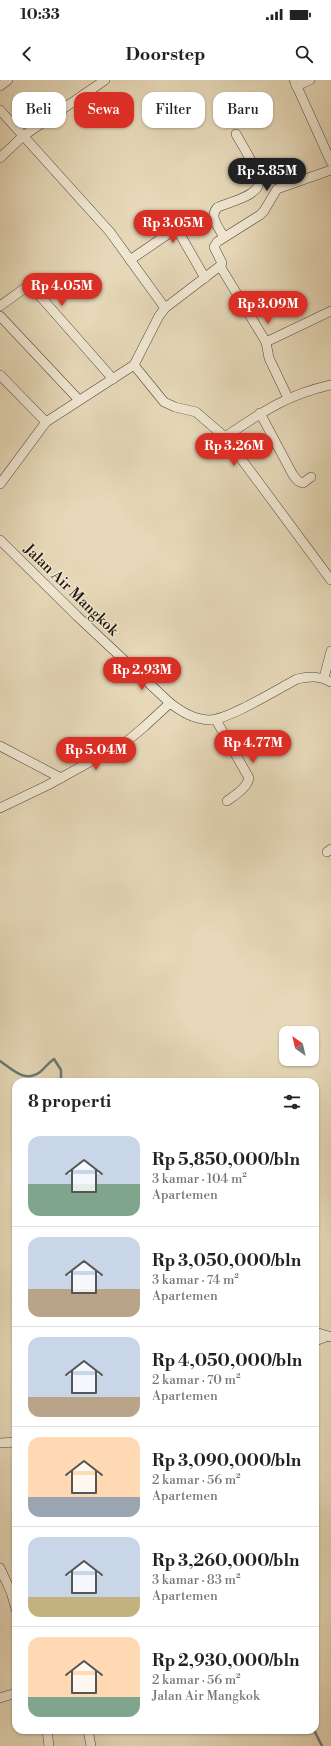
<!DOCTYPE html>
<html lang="id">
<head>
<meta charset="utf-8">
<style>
	:root { --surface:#fff; --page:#f6f6f6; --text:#222; --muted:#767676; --line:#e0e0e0; --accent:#d93025 }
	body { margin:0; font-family:"Libre Bodoni",serif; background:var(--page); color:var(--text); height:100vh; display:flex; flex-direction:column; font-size:15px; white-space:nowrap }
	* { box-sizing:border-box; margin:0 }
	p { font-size:13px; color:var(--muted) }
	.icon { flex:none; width:22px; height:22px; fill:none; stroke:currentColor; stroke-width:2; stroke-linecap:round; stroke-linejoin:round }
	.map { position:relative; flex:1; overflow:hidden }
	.panel { position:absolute; left:12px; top:998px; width:307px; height:656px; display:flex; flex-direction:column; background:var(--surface); border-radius:12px; box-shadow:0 1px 3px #0004 }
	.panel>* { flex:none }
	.top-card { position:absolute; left:12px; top:12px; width:307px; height:36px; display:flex; gap:8px }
	.needle { width:26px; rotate:326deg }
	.controls { position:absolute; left:279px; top:946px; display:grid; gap:8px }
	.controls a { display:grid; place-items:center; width:40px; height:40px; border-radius:8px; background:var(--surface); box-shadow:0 1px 3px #0004; font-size:20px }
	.price { position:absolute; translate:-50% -34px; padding:0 9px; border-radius:14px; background:var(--accent); color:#fff; font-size:13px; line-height:26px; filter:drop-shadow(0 1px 2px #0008) }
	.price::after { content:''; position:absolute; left:50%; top:24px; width:12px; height:9px; margin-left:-6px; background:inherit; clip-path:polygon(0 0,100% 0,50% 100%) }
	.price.on { background:#222; color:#fff }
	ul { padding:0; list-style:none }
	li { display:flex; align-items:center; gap:12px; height:100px; padding:0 16px }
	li+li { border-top:1px solid var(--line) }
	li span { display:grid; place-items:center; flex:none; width:112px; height:80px; border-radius:12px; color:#555 }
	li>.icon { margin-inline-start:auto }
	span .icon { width:48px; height:48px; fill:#fffc; stroke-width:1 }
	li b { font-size:17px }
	h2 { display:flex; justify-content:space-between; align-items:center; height:48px; padding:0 16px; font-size:17px }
	.chip { padding:0 14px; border-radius:12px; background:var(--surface); box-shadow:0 1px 3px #0004; font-size:14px; line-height:36px }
	.chip.on { background:var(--accent); color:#fff }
	.status { display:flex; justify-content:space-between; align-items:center; height:28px; padding:0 20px; background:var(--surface); direction:ltr }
	.status svg { height:11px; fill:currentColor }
	header { display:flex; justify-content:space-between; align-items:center; height:52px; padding:0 16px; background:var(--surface); font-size:18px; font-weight:800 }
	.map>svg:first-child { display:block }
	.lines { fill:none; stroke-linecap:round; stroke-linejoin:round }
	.stream { stroke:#697773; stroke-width:2.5 }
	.minor-casing { stroke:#524638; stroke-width:10 }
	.minor { stroke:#efe6d1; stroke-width:9 }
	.labels { text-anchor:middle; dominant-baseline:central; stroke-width:3; stroke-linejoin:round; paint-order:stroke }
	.street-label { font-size:15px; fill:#20150d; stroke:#efe6d1 }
</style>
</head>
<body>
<div class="status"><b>10:33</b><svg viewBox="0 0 49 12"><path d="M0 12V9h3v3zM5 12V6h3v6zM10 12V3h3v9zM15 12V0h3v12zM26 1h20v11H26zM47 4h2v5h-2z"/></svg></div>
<header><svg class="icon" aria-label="back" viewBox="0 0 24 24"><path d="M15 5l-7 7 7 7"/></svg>Doorstep<svg class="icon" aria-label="search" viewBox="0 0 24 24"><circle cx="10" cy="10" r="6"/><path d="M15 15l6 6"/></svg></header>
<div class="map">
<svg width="331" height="1666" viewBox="0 0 331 1666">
	<rect width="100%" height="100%" fill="#e6d8b8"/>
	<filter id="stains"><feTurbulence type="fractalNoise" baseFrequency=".005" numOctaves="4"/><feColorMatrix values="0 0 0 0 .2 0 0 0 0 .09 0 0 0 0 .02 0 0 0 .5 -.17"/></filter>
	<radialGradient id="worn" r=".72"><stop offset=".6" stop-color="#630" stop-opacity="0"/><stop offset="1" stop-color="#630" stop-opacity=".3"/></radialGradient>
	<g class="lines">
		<!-- stream -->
		<g class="stream">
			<path d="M0,981C13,990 25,1003 40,992C45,988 48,983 54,979L61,990V1002"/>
			<polyline points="314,1650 322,1666"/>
		</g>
		<defs>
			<g id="minor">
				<polyline points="294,0 331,82"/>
				<polyline points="0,6 8,0"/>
				<polyline points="296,6 310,0"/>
				<polyline points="0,30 110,152 165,228"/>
				<polyline points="0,78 23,56 105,0"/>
				<path d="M224,157C219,148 208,136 218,127C230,122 249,118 257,108C264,98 242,65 236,54"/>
				<polyline points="130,180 168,154 176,152 181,156 205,198"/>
				<polyline points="220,186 266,262 269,278 288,318"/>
				<polyline points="0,226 25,208 32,207 113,299"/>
				<polyline points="0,236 79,320"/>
				<polyline points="266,262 331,231"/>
				<polyline points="134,285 164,322 175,327 196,332 225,357 331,500"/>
				<polyline points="0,295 46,342"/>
				<polyline points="260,333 293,395 298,401 303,403 311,397"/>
				<path d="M225,357C262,332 286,315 331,305"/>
				<polyline points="0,404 46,342 134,285 159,236 165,228 220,186 222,183 214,167 217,162 260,135 264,131 277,109 331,90"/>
				<path d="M0,460L77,536L170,623C182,632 193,639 209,640C228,640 278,609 297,599C310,596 320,596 331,602"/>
				<polyline points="324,598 331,571"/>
				<path d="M216,640L249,698C247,708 235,715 227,721"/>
				<polyline points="0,666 61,698"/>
				<polyline points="0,728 48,705 126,662 144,647 170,623"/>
				<polyline points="327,772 331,769"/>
				<polyline points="315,1252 331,1257"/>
				<polyline points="315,1261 328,1256"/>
				<polyline points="0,1363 16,1362"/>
				<polyline points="0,1488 11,1512 16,1529"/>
				<polyline points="0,1618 16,1613"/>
				<polyline points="47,1650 49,1666"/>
				<polyline points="88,1650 91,1666"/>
			</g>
		</defs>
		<!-- minor casing -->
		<use href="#minor" class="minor-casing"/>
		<!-- minor -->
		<use href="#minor" class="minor"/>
	</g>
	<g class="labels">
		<!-- street labels -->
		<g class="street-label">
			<text transform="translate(71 510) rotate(44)">Jalan Air Mangkok</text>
		</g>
	</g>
	<rect width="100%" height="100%" filter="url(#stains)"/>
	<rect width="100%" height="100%" fill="url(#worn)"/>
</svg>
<div class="controls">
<a><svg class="needle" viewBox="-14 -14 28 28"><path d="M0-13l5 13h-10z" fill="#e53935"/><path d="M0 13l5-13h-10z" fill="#767676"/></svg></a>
</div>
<b class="price on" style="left:267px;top:112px">Rp 5.85M</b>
<b class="price" style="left:173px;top:164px">Rp 3.05M</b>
<b class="price" style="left:62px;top:227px">Rp 4.05M</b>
<b class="price" style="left:268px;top:245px">Rp 3.09M</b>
<b class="price" style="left:234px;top:387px">Rp 3.26M</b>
<b class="price" style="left:142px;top:611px">Rp 2.93M</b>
<b class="price" style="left:253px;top:684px">Rp 4.77M</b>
<b class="price" style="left:96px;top:691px">Rp 5.04M</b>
<div class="top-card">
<a class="chip">Beli</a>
<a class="chip on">Sewa</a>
<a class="chip">Filter</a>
<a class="chip">Baru</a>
</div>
<section class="panel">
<h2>8 properti<svg class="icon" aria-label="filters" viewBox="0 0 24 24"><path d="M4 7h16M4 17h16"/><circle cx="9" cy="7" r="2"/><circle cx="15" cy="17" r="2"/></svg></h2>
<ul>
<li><span style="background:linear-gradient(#c9d6e8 60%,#7fa58c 0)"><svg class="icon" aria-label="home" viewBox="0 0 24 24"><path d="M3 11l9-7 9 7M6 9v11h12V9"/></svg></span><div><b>Rp 5,850,000/bln</b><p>3 kamar · 104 m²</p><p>Apartemen</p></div></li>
<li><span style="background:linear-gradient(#c9d6e8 65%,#b9a48a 0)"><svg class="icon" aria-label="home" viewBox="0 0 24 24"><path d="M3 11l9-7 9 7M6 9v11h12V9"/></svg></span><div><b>Rp 3,050,000/bln</b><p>3 kamar · 74 m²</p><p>Apartemen</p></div></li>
<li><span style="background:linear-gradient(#c9d6e8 75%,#b9a48a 0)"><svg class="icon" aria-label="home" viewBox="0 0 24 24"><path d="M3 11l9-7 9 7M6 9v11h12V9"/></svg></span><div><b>Rp 4,050,000/bln</b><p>2 kamar · 70 m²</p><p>Apartemen</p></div></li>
<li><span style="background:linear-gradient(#ffd9b3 75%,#9aa5b1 0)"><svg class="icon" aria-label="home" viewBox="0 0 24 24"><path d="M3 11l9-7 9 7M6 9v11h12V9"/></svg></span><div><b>Rp 3,090,000/bln</b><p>2 kamar · 56 m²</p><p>Apartemen</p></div></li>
<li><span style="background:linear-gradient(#c9d6e8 75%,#c2b280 0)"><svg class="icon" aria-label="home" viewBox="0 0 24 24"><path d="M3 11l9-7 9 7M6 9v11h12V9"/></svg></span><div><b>Rp 3,260,000/bln</b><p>3 kamar · 83 m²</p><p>Apartemen</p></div></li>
<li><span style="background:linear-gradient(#ffd9b3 75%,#7fa58c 0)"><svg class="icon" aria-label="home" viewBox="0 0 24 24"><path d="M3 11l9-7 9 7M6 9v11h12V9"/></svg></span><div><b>Rp 2,930,000/bln</b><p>2 kamar · 56 m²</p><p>Jalan Air Mangkok</p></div></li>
</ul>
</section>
</div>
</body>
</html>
